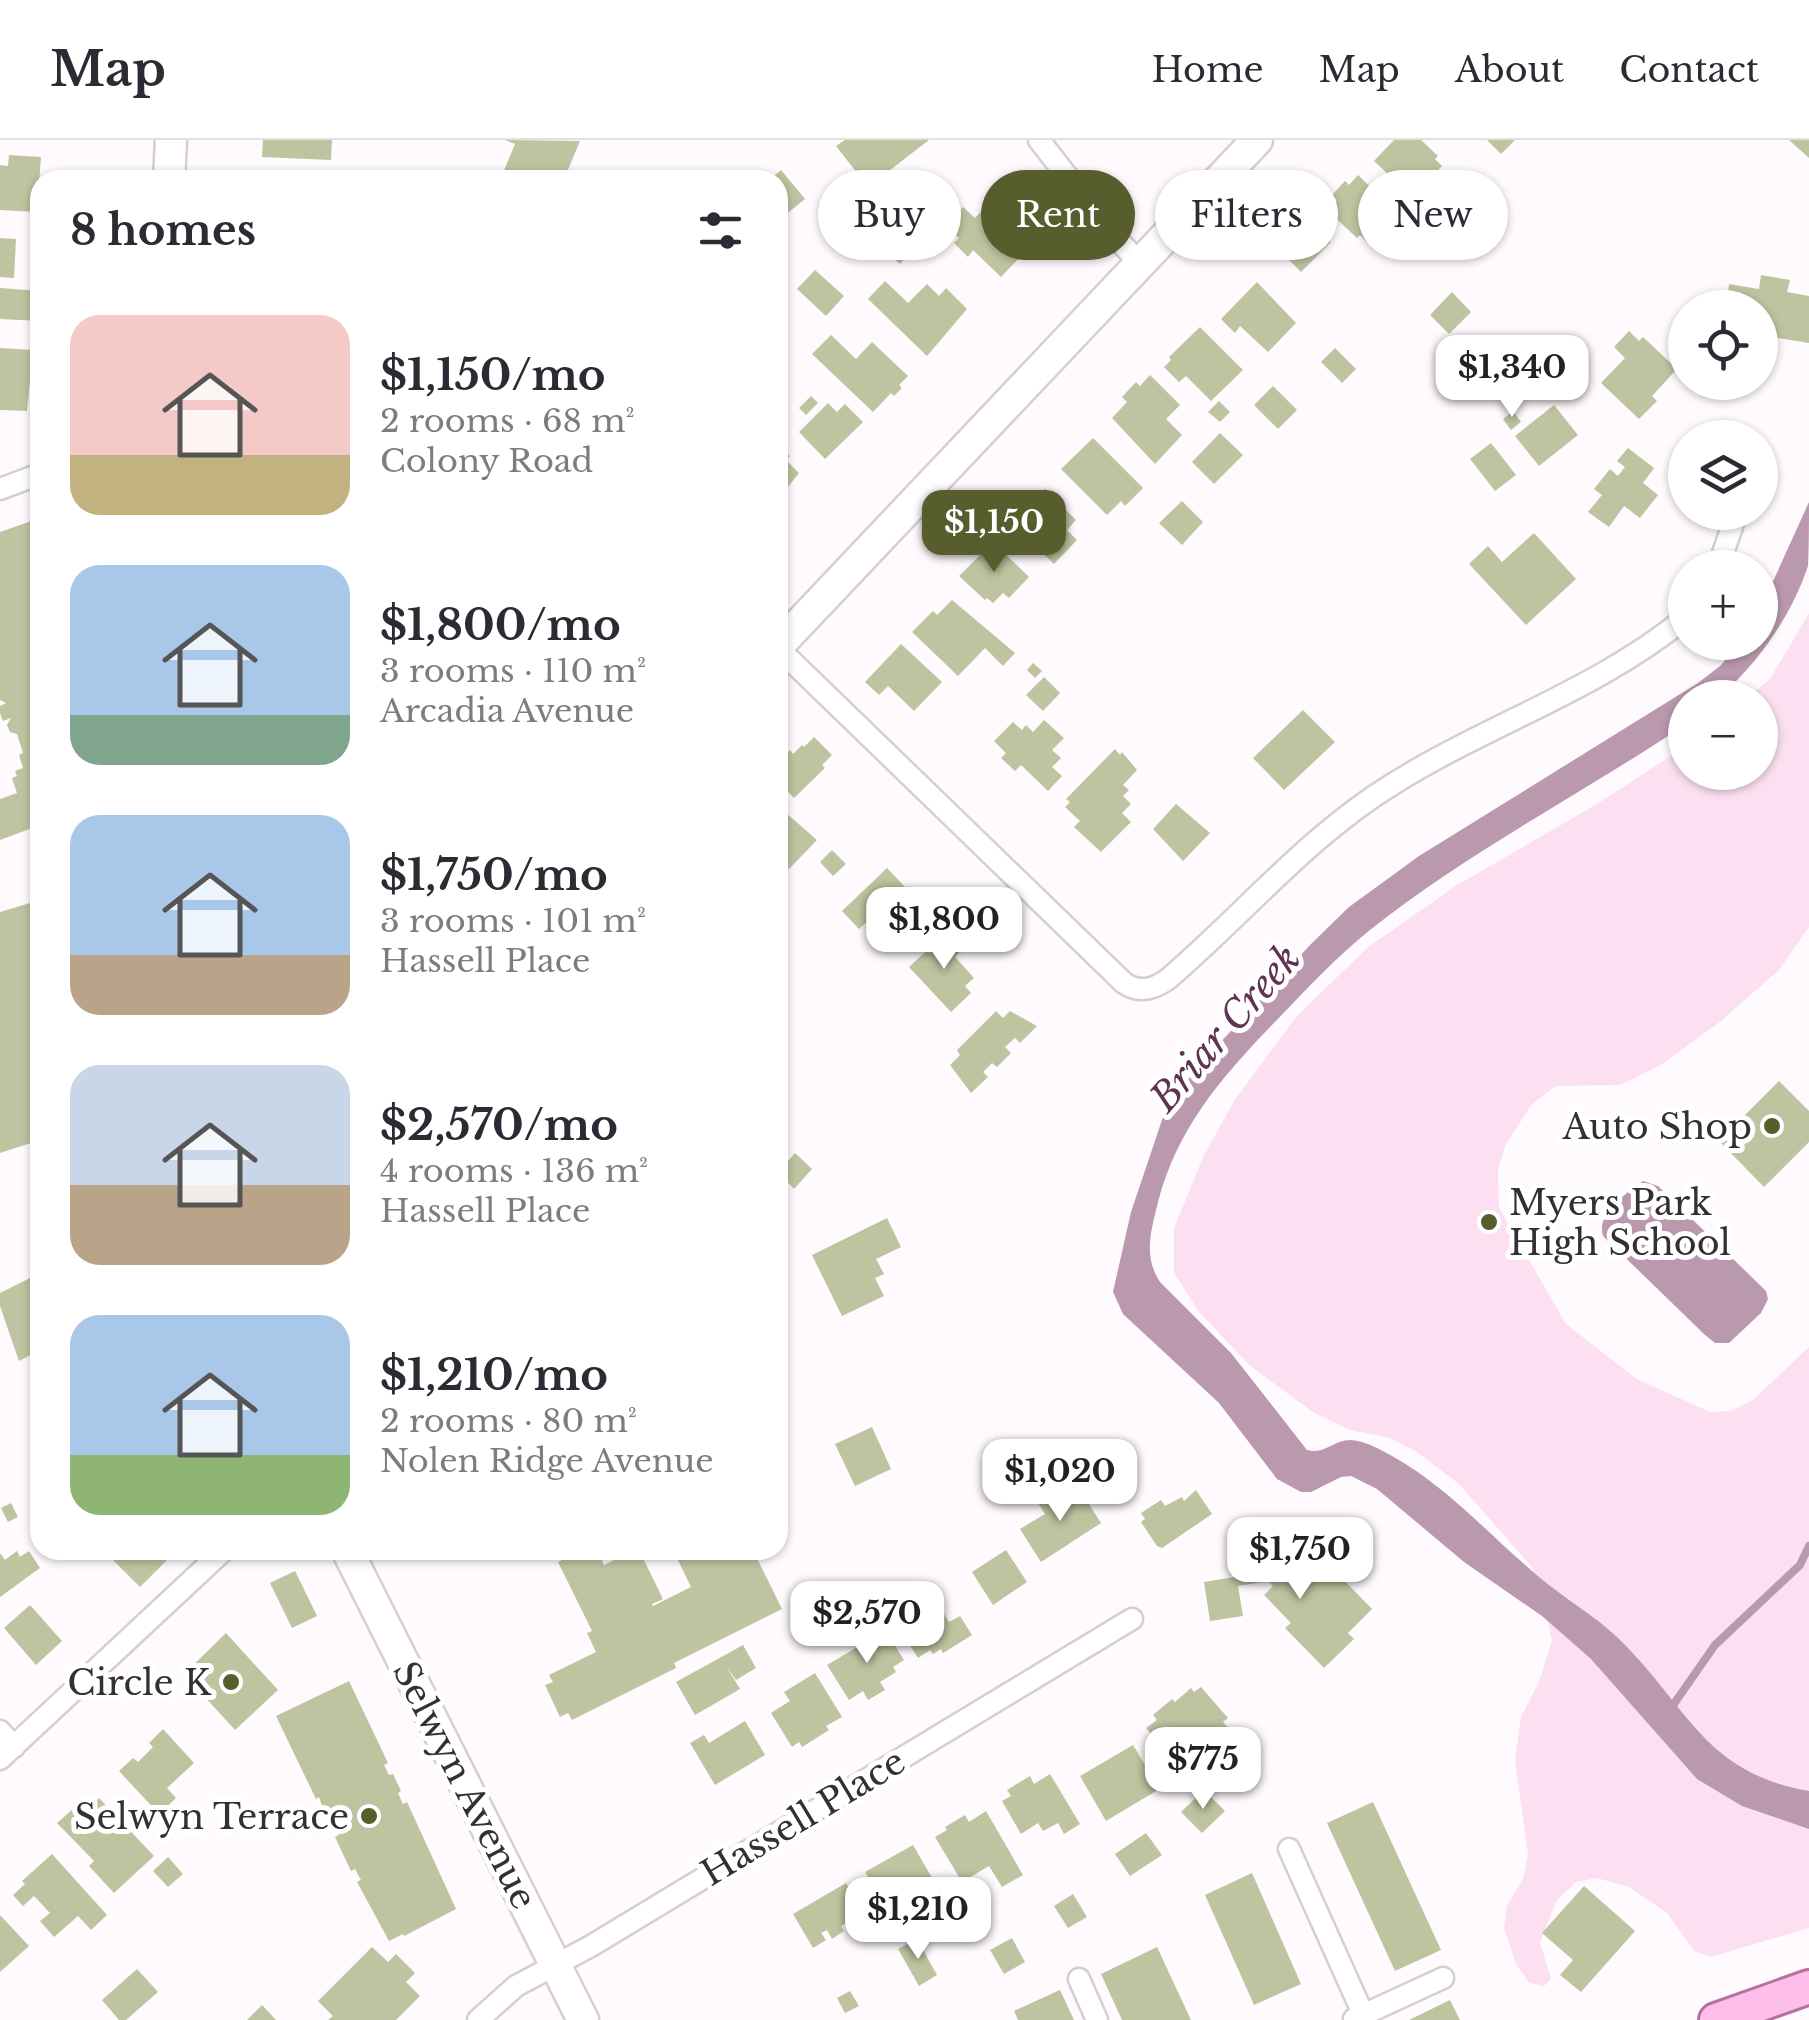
<!DOCTYPE html>
<html lang="en">
<head>
<meta charset="utf-8">
<style>
	:root { --surface:#fff; --page:#f7f7f7; --text:#2b2b33; --muted:#7c7c81; --line:#e1e1e2; --accent:#575d2c }
	body { margin:0; font-family:"Libre Baskerville",serif; background:var(--page); color:var(--text); height:100vh; display:flex; flex-direction:column; font-size:38px; white-space:nowrap }
	* { box-sizing:border-box; margin:0 }
	p { font-size:32px; color:var(--muted) }
	.icon { flex:none; width:55px; height:55px; fill:none; stroke:currentColor; stroke-width:2; stroke-linecap:round; stroke-linejoin:round }
	.map { position:relative; flex:1; overflow:hidden }
	.sheet { position:absolute; left:30px; top:30px; width:758px; height:1390px; display:flex; flex-direction:column; background:var(--surface); border-radius:30px; box-shadow:0 2px 8px #0004 }
	.sheet>* { flex:none }
	.guide { position:absolute; left:818px; top:30px; width:840px; height:90px; display:flex; gap:20px }
	.fabs { position:absolute; left:1668px; top:150px; display:grid; gap:20px }
	.fabs a { display:grid; place-items:center; width:110px; height:110px; border-radius:50%; background:var(--surface); box-shadow:0 2px 8px #0004; font-size:50px }
	.price { position:absolute; translate:-50% -85px; padding:0 22px; border-radius:20px; background:#fff; color:#222; font-size:32px; line-height:65px; filter:drop-shadow(0 2px 5px #0008) }
	.price::after { content:''; position:absolute; left:50%; top:60px; width:30px; height:22px; margin-left:-15px; background:inherit; clip-path:polygon(0 0,100% 0,50% 100%) }
	.price.selected { background:var(--accent); color:#fff }
	ul { padding:0; list-style:none }
	li { display:flex; align-items:center; gap:30px; height:250px; padding:0 40px }
	li span { display:grid; place-items:center; flex:none; width:280px; height:200px; border-radius:30px; color:#555 }
	li>.icon { margin-inline-start:auto }
	span .icon { width:120px; height:120px; fill:#fffc; stroke-width:1 }
	li b { font-size:42px }
	h2 { display:flex; justify-content:space-between; align-items:center; height:120px; padding:0 40px; font-size:42px }
	.pill { padding:0 35px; border-radius:45px; background:var(--surface); box-shadow:0 2px 8px #0004; font-size:35px; line-height:90px }
	.pill.selected { background:var(--accent); color:#fff }
	header { display:flex; align-items:center; gap:60px; box-sizing:border-box; height:140px; padding:0 50px; background:var(--surface); border-bottom:2px solid var(--line) }
	header strong { font-size:48px }
	nav { display:flex; gap:55px; margin-inline-start:auto; font-size:35px }
	.map>svg:first-child { display:block }
	.green { fill:#fce0f1 }
	.water { fill:#ba99ae }
	.lines { fill:none; stroke-linecap:round; stroke-linejoin:round }
	.stream { stroke:#ba99ae; stroke-width:8 }
	.building { fill:#bec4a0 }
	.street-casing { stroke:#d9cdd4; stroke-width:25 }
	.secondary-casing { stroke:#d9cdd4; stroke-width:35 }
	.primary-casing { stroke:#b5719f; stroke-width:38 }
	.street { stroke:#fff; stroke-width:20 }
	.secondary { stroke:#fff; stroke-width:30 }
	.primary { stroke:#fdbfe9; stroke-width:32 }
	.poi-dot { fill:#575d2c; stroke:#fff; stroke-width:4 }
	.labels { text-anchor:middle; dominant-baseline:central; stroke-width:10; stroke-linejoin:round; paint-order:stroke }
	.poi-label { font-size:35px; fill:#332f32; stroke:#fff; text-anchor:end }
	.street-label { font-size:35px; fill:#332f32; stroke:#fff }
	.water-label { font-size:38px; font-style:italic; fill:#613352; stroke:#fff }
</style>
</head>
<body>
<header>
<strong>Map</strong>
<nav><a>Home</a><a>Map</a><a>About</a><a>Contact</a></nav>
</header>
<div class="map">
<svg width="1809" height="1880" viewBox="0 0 1809 1880">
	<rect width="100%" height="100%" fill="#fffafd"/>
	<!-- green -->
	<polygon class="green" points="1809,473 1809,787 1779,830 1721,881 1661,925 1620,945 1556,946 1532,964 1506,1004 1498,1029 1499,1068 1566,1184 1637,1239 1710,1272 1730,1271 1753,1260 1809,1207 1809,1788 1711,1817 1694,1811 1667,1773 1629,1747 1597,1738 1576,1742 1557,1760 1540,1802 1551,1839 1544,1846 1529,1843 1516,1824 1504,1788 1507,1766 1523,1738 1528,1715 1515,1621 1521,1577 1539,1542 1552,1500 1541,1450 1532,1427 1459,1344 1417,1312 1390,1298 1350,1290 1314,1273 1249,1225 1199,1172 1174,1133 1174,1088 1204,1015 1234,961 1296,877 1367,808 1457,745 1592,667 1685,607 1685,632 1760,632 1760,558 1748,557 1770,539"/>
	<!-- water -->
	<g class="water">
		<path d="M1809,362C1809,381 1809,407 1808,426C1791,477 1759,521 1720,557L1685,558L1683,586C1580,655 1468,712 1370,790C1335,818 1303,853 1272,885C1220,939 1177,989 1158,1062C1151,1091 1143,1116 1160,1142L1231,1213L1307,1310C1325,1315 1333,1300 1350,1300C1364,1300 1381,1310 1392,1316C1448,1347 1491,1397 1539,1437C1565,1459 1594,1475 1618,1498C1686,1563 1703,1633 1809,1651V1689L1742,1666L1697,1639L1591,1519L1542,1476L1464,1422L1377,1349L1351,1336L1341,1337L1311,1352H1301L1277,1339L1219,1263L1123,1174L1113,1152L1131,1072L1163,977L1194,931L1311,804L1349,767L1419,716L1698,543L1720,526L1740,503L1760,502V470Z"/>
		<path d="M1643,1041L1658,1046L1766,1151L1768,1159L1761,1173L1729,1203H1715L1705,1195L1603,1096C1596,1073 1626,1054 1643,1041Z"/>
	</g>
	<g class="lines">
		<!-- stream -->
		<polyline class="stream" points="1669,1571 1715,1505 1800,1425 1809,1406"/>
	</g>
	<!-- building -->
	<g class="building">
		<polygon points="263,0 332,0 331,20 262,17"/>
		<polygon points="505,0 580,1 567,32 577,36 576,40 500,40 515,4"/>
		<polygon points="845,0 929,0 868,47 836,6"/>
		<polygon points="1394,0 1421,0 1438,16 1435,19 1442,26 1428,41 1434,46 1419,63 1374,21"/>
		<polygon points="1487,0 1515,0 1501,14"/>
		<polygon points="1789,0 1809,0 1809,18"/>
		<polygon points="9,15 41,17 37,72 0,70 0,25 8,26"/>
		<polygon points="781,30 805,59 779,80 778,40 769,40"/>
		<polygon points="466,31 489,40 462,40"/>
		<polygon points="1358,35 1412,88 1391,111 1378,98 1375,101 1372,97 1367,102 1360,95 1357,98 1327,70 1337,60 1332,55 1345,41 1349,45"/>
		<polygon points="1004,48 1017,61 1021,57 1051,85 1001,137 973,110 968,117 954,103 959,98 946,86 963,67 975,78"/>
		<polygon points="1307,78 1331,102 1301,132 1277,108"/>
		<polygon points="898,79 922,99 900,124 877,103"/>
		<polygon points="0,98 16,99 14,138 0,137"/>
		<polygon points="815,130 844,156 826,176 797,149"/>
		<polygon points="1761,135 1790,140 1787,152 1809,156 1809,203 1760,195 1760,168 1726,168 1729,144 1759,149"/>
		<polygon points="885,141 908,163 927,144 939,156 946,148 967,169 927,216 868,159"/>
		<polygon points="1257,142 1296,183 1268,212 1240,186 1235,193 1221,179"/>
		<polygon points="0,148 40,151 40,181 0,179"/>
		<polygon points="1452,152 1471,172 1449,194 1430,175"/>
		<polygon points="1200,187 1243,230 1211,261 1186,236 1179,242 1164,227 1171,220 1169,217"/>
		<polygon points="1629,191 1639,201 1643,197 1677,229 1652,256 1657,261 1639,279 1601,243 1625,218 1614,207"/>
		<polygon points="831,195 856,219 872,202 908,236 899,245 902,248 894,256 891,253 873,272 812,214"/>
		<polygon points="0,208 33,210 27,271 0,270"/>
		<polygon points="1335,208 1356,229 1342,243 1321,222"/>
		<polygon points="1150,235 1180,265 1166,279 1182,295 1155,324 1112,278 1127,262 1122,257 1136,242 1140,246"/>
		<polygon points="1273,246 1297,270 1278,289 1254,265"/>
		<polygon points="811,256 818,263 806,275 799,268"/>
		<polygon points="1219,261 1230,272 1220,282 1208,272"/>
		<polygon points="828,263 837,272 845,264 863,282 825,319 799,292"/>
		<polygon points="1554,265 1578,295 1539,326 1515,296"/>
		<polygon points="1513,271 1521,282 1511,290 1503,279"/>
		<polygon points="1220,293 1243,315 1214,344 1192,322"/>
		<polygon points="1093,298 1143,348 1125,366 1121,361 1107,375 1061,329"/>
		<polygon points="1491,303 1516,335 1495,351 1470,319"/>
		<polygon points="778,304 790,316 786,320 799,333 781,356 778,352"/>
		<polygon points="1628,308 1654,328 1643,343 1658,355 1640,378 1624,366 1609,387 1588,372 1602,355 1594,349 1610,329 1618,336 1625,327 1617,321"/>
		<polygon points="1045,349 1076,380 1067,390 1077,400 1054,424 1011,383"/>
		<polygon points="1182,361 1203,382 1182,405 1159,383"/>
		<polygon points="40,373 40,462 35,464 40,477 40,685 0,700 0,659 17,653 12,638 17,636 15,631 23,628 19,615 23,613 17,594 10,592 7,585 11,578 3,581 0,573 0,566 6,563 0,560 0,392 37,379"/>
		<polygon points="1534,393 1576,439 1526,485 1469,424 1488,406 1502,422"/>
		<polygon points="993,402 1029,437 1009,458 1003,453 993,463 987,458 985,460 959,436"/>
		<polygon points="952,460 1015,513 1003,526 985,508 958,536 912,492 933,471 937,475"/>
		<polygon points="901,504 942,542 914,571 888,546 879,555 865,542"/>
		<polygon points="1033,523 1042,531 1035,538 1027,530"/>
		<polygon points="1044,537 1060,553 1043,571 1026,555"/>
		<polygon points="1303,570 1335,602 1284,650 1253,618"/>
		<polygon points="1044,580 1064,598 1052,610 1061,618 1052,627 1062,636 1048,651 1021,625 1015,631 1001,618 1006,613 994,601 1013,582 1022,590 1026,585 1033,592"/>
		<polygon points="814,597 832,615 822,625 825,628 794,658 778,641 778,630 785,623 781,619 790,610 793,614 802,605 804,607"/>
		<polygon points="1115,609 1120,615 1122,612 1137,630 1123,645 1129,650 1123,656 1131,664 1122,673 1131,682 1101,712 1074,687 1080,681 1065,667 1070,662 1066,659"/>
		<polygon points="1176,664 1210,693 1183,721 1153,689"/>
		<polygon points="778,666 817,700 789,729 778,718"/>
		<polygon points="832,710 846,724 833,736 820,722"/>
		<polygon points="887,728 924,767 907,782 901,775 883,792 871,778 859,789 842,771"/>
		<polygon points="40,760 40,1019 39,1019 34,1002 0,1013 0,772"/>
		<polygon points="949,790 960,801 956,806 960,811 955,817 974,838 965,846 971,853 951,872 909,827"/>
		<polygon points="996,871 1003,878 1010,871 1037,886 1020,903 1015,898 1005,907 1011,913 997,927 992,923 983,932 988,937 971,953 950,925 960,915 957,910"/>
		<polygon points="1779,941 1809,971 1809,1002 1764,1047 1719,1001"/>
		<polygon points="795,1013 812,1029 794,1049 778,1032"/>
		<polygon points="887,1078 901,1107 876,1119 884,1134 875,1138 884,1156 842,1176 812,1115"/>
		<polygon points="40,1133 40,1210 19,1221 0,1166 0,1153"/>
		<polygon points="872,1287 891,1329 855,1346 835,1304"/>
		<polygon points="1024,1337 1032,1348 1016,1359 1008,1348"/>
		<polygon points="1080,1350 1101,1383 1041,1422 1020,1389 1045,1374 1038,1363 1054,1353 1060,1362"/>
		<polygon points="1196,1350 1212,1374 1162,1408 1157,1406 1141,1382 1145,1379 1141,1373 1161,1360 1165,1366 1182,1357 1184,1361"/>
		<polygon points="11,1363 18,1377 8,1382 1,1368"/>
		<polygon points="1305,1400 1372,1469 1348,1493 1354,1499 1324,1528 1285,1488 1291,1483 1264,1455 1273,1446 1268,1441 1238,1446 1243,1476 1210,1481 1204,1442 1272,1431"/>
		<polygon points="103,1410 177,1410 140,1447"/>
		<polygon points="582,1410 597,1410 604,1425 620,1417 618,1413 625,1410 639,1410 663,1459 652,1464 653,1466 691,1447 673,1410 753,1410 782,1469 674,1523 676,1528 572,1580 568,1573 560,1577 545,1545 553,1542 549,1535 596,1512 587,1493 592,1491 558,1422"/>
		<polygon points="1006,1410 1027,1442 993,1465 972,1432"/>
		<polygon points="17,1411 20,1417 29,1411 40,1428 0,1457 0,1413 5,1420"/>
		<polygon points="295,1431 317,1476 292,1488 270,1443"/>
		<polygon points="919,1448 928,1462 934,1458 949,1482 960,1476 972,1495 943,1513 941,1509 933,1514 930,1510 918,1518 896,1483 913,1473 904,1458"/>
		<polygon points="30,1465 62,1501 36,1525 4,1488"/>
		<polygon points="882,1485 904,1520 893,1527 896,1532 880,1542 885,1550 868,1560 863,1551 849,1560 827,1525 871,1499 867,1494"/>
		<polygon points="226,1493 278,1550 235,1590 184,1534"/>
		<polygon points="743,1505 756,1528 736,1540 726,1526 740,1549 695,1575 676,1542"/>
		<polygon points="815,1533 842,1577 826,1586 829,1590 802,1607 799,1602 792,1607 771,1573 790,1561 784,1552"/>
		<polygon points="349,1541 388,1623 384,1625 389,1635 393,1634 401,1651 398,1653 403,1664 407,1662 456,1769 404,1796 403,1794 389,1801 357,1742 361,1740 355,1729 351,1731 335,1697 339,1695 334,1685 330,1687 319,1657 316,1659 276,1576"/>
		<polygon points="1201,1547 1228,1578 1223,1582 1236,1596 1202,1625 1195,1617 1181,1628 1146,1588 1157,1580 1153,1575 1172,1559 1175,1562 1191,1548 1194,1552"/>
		<polygon points="745,1581 765,1615 715,1645 690,1603 704,1595 709,1603"/>
		<polygon points="163,1589 194,1623 167,1648 176,1658 159,1674 119,1631 133,1618 138,1622 153,1607 149,1603"/>
		<polygon points="1133,1605 1154,1640 1151,1642 1156,1651 1106,1681 1080,1636"/>
		<polygon points="1050,1634 1080,1684 1064,1694 1058,1683 1043,1691 1038,1683 1021,1694 1002,1661 1011,1656 1007,1650 1030,1636 1034,1644"/>
		<polygon points="1204,1650 1225,1671 1202,1693 1181,1672"/>
		<polygon points="99,1658 154,1716 114,1753 89,1726 94,1721 57,1683 74,1668 81,1675"/>
		<polygon points="1373,1662 1441,1810 1395,1831 1327,1683"/>
		<polygon points="986,1671 1023,1735 1002,1747 989,1726 962,1742 935,1697 947,1690 945,1687 965,1675 969,1682"/>
		<polygon points="1146,1693 1162,1715 1130,1736 1115,1714"/>
		<polygon points="913,1705 946,1762 924,1774 920,1767 906,1776 888,1743 876,1750 865,1732"/>
		<polygon points="52,1714 107,1775 91,1790 78,1776 54,1797 40,1781 50,1773 34,1756 23,1766 13,1755 25,1744 22,1741"/>
		<polygon points="168,1717 183,1734 168,1747 153,1731"/>
		<polygon points="1252,1733 1301,1844 1254,1865 1205,1755"/>
		<polygon points="846,1743 863,1773 841,1786 844,1791 832,1799 827,1790 821,1793 826,1800 813,1808 793,1774"/>
		<polygon points="1584,1746 1635,1791 1581,1852 1560,1835 1573,1820 1542,1793"/>
		<polygon points="1073,1754 1087,1777 1068,1788 1054,1766"/>
		<polygon points="0,1775 29,1806 0,1832"/>
		<polygon points="1012,1798 1025,1822 1004,1834 990,1810"/>
		<polygon points="917,1799 937,1835 919,1846 898,1809"/>
		<polygon points="372,1807 388,1822 396,1814 415,1833 406,1842 420,1856 396,1880 328,1880 333,1876 318,1861"/>
		<polygon points="1157,1807 1191,1880 1122,1880 1101,1834"/>
		<polygon points="137,1829 158,1852 126,1880 119,1880 102,1860"/>
		<polygon points="1060,1850 1074,1880 1018,1880 1014,1871"/>
		<polygon points="850,1851 859,1866 845,1873 837,1858"/>
		<polygon points="1450,1860 1460,1880 1409,1880"/>
		<polygon points="262,1865 276,1880 247,1880"/>
	</g>
	<g class="lines">
		<defs>
			<g id="street">
				<polyline points="1039,0 1112,94 1140,123"/>
				<polyline points="0,349 40,334"/>
				<polyline points="1718,428 1737,372"/>
				<path d="M778,508L1124,843C1139,853 1153,850 1168,839C1243,775 1308,696 1393,644C1487,585 1599,549 1685,478"/>
				<polyline points="0,1591 14,1607"/>
				<polyline points="0,1619 224,1410"/>
				<polyline points="1289,1709 1363,1874"/>
				<polyline points="1079,1839 1097,1880"/>
				<polyline points="1354,1879 1443,1838"/>
				<polyline points="478,1880 516,1846 591,1806 1132,1479"/>
			</g>
			<g id="secondary">
				<polyline points="169,40 171,0"/>
				<polyline points="778,506 1257,0"/>
				<polyline points="347,1410 583,1880"/>
			</g>
			<polyline id="primary" points="1716,1880 1809,1847"/>
		</defs>
		<!-- street casing -->
		<use href="#street" class="street-casing"/>
		<!-- secondary casing -->
		<use href="#secondary" class="secondary-casing"/>
		<!-- primary casing -->
		<use href="#primary" class="primary-casing"/>
		<!-- street -->
		<use href="#street" class="street"/>
		<!-- secondary -->
		<use href="#secondary" class="secondary"/>
		<!-- primary -->
		<use href="#primary" class="primary"/>
	</g>
	<!-- markers -->
	<g class="poi-dot">
		<circle cx="1772" cy="986" r="10"/>
		<circle cx="1489" cy="1082" r="10"/>
		<circle cx="231" cy="1542" r="10"/>
		<circle cx="369" cy="1676" r="10"/>
	</g>
	<g class="labels">
		<!-- poi labels -->
		<g class="poi-label">
			<text x="1752" y="986">Auto Shop</text>
			<text x="1509" y="1062" text-anchor="start">Myers Park<tspan x="1509" dy="40">High School</tspan></text>
			<text x="211" y="1542">Circle K</text>
			<text x="349" y="1676">Selwyn Terrace</text>
		</g>
		<!-- street labels -->
		<g class="street-label">
			<text transform="translate(465 1645) rotate(63)">Selwyn Avenue</text>
			<text transform="translate(803 1677) rotate(-31)">Hassell Place</text>
		</g>
		<!-- water labels -->
		<g class="water-label">
			<text transform="translate(1225 888) rotate(-49)">Briar Creek</text>
		</g>
	</g>
</svg>
<div class="fabs">
<a><svg class="icon" aria-label="locate" viewBox="0 0 24 24"><circle cx="12" cy="12" r="6"/><path d="M12 2v4M12 18v4M2 12h4M18 12h4"/></svg></a>
<a><svg class="icon" aria-label="layers" viewBox="0 0 24 24"><path d="M12 4l9 5-9 5-9-5zM3 14l9 5 9-5"/></svg></a>
<a>+</a>
<a>−</a>
</div>
<b class="price" style="left:1512px;top:280px">$1,340</b>
<b class="price selected" style="left:994px;top:435px">$1,150</b>
<b class="price" style="left:944px;top:832px">$1,800</b>
<b class="price" style="left:1060px;top:1384px">$1,020</b>
<b class="price" style="left:1300px;top:1462px">$1,750</b>
<b class="price" style="left:867px;top:1526px">$2,570</b>
<b class="price" style="left:1203px;top:1672px">$775</b>
<b class="price" style="left:918px;top:1822px">$1,210</b>
<div class="guide">
<a class="pill">Buy</a>
<a class="pill selected">Rent</a>
<a class="pill">Filters</a>
<a class="pill">New</a>
</div>
<section class="sheet">
<h2>8 homes<svg class="icon" aria-label="filters" viewBox="0 0 24 24"><path d="M4 7h16M4 17h16"/><circle cx="9" cy="7" r="2"/><circle cx="15" cy="17" r="2"/></svg></h2>
<ul>
<li><span style="background:linear-gradient(#f6c9c9 70%,#c2b280 0)"><svg class="icon" aria-label="home" viewBox="0 0 24 24"><path d="M3 11l9-7 9 7M6 9v11h12V9"/></svg></span><div><b>$1,150/mo</b><p>2 rooms · 68 m²</p><p>Colony Road</p></div></li>
<li><span style="background:linear-gradient(#a9c7e8 75%,#7fa58c 0)"><svg class="icon" aria-label="home" viewBox="0 0 24 24"><path d="M3 11l9-7 9 7M6 9v11h12V9"/></svg></span><div><b>$1,800/mo</b><p>3 rooms · 110 m²</p><p>Arcadia Avenue</p></div></li>
<li><span style="background:linear-gradient(#a9c7e8 70%,#b9a48a 0)"><svg class="icon" aria-label="home" viewBox="0 0 24 24"><path d="M3 11l9-7 9 7M6 9v11h12V9"/></svg></span><div><b>$1,750/mo</b><p>3 rooms · 101 m²</p><p>Hassell Place</p></div></li>
<li><span style="background:linear-gradient(#c9d6e8 60%,#b9a48a 0)"><svg class="icon" aria-label="home" viewBox="0 0 24 24"><path d="M3 11l9-7 9 7M6 9v11h12V9"/></svg></span><div><b>$2,570/mo</b><p>4 rooms · 136 m²</p><p>Hassell Place</p></div></li>
<li><span style="background:linear-gradient(#a9c7e8 70%,#8fb573 0)"><svg class="icon" aria-label="home" viewBox="0 0 24 24"><path d="M3 11l9-7 9 7M6 9v11h12V9"/></svg></span><div><b>$1,210/mo</b><p>2 rooms · 80 m²</p><p>Nolen Ridge Avenue</p></div></li>
</ul>
</section>
</div>
</body>
</html>
